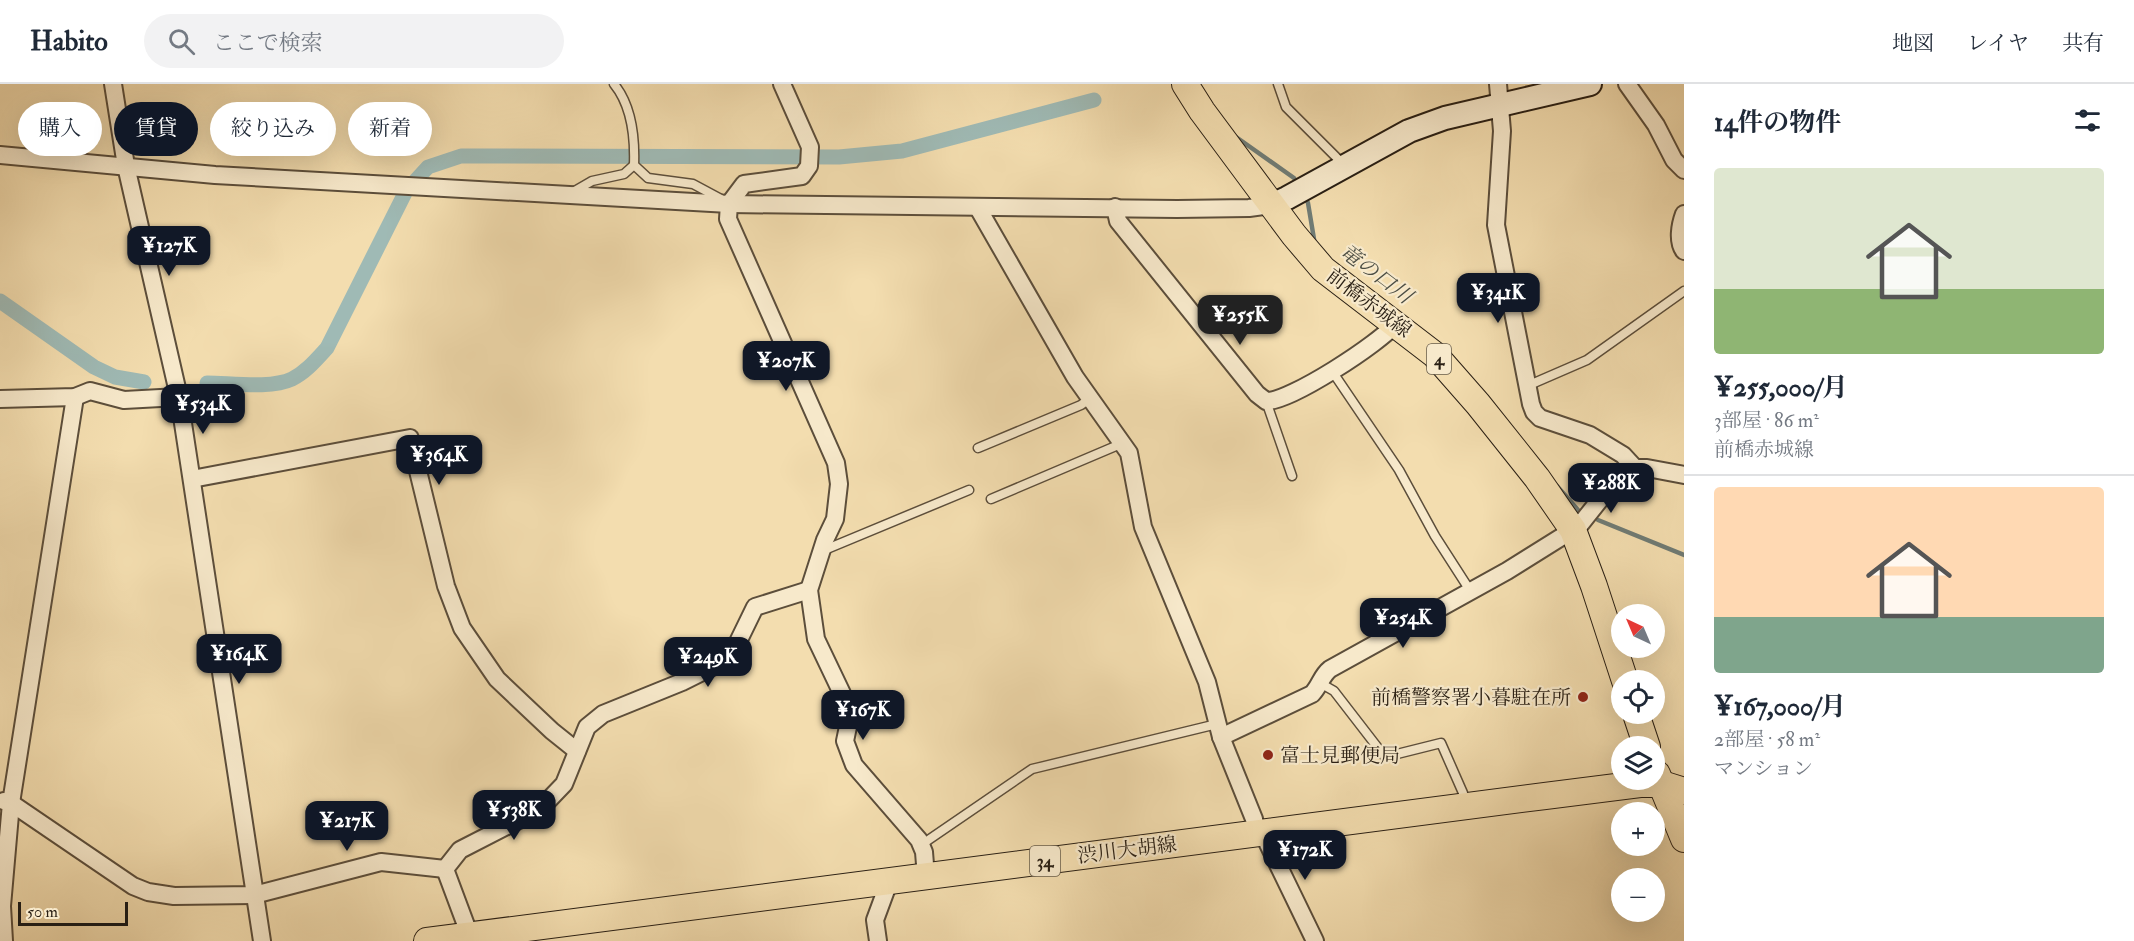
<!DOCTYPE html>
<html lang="ja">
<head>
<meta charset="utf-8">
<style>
	:root { --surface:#fff; --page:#f2f2f3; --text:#1f2937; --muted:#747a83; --line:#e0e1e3; --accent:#111827 }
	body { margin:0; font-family:"IM FELL Double Pica","Noto Serif JP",serif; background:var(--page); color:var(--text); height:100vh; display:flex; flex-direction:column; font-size:22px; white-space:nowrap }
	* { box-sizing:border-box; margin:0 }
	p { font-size:20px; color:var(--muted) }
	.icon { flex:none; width:33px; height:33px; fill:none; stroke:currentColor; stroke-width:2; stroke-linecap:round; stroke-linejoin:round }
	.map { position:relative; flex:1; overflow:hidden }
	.side { display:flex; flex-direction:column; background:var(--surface); width:450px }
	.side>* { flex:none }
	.guide { position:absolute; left:18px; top:18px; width:570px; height:54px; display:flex; gap:12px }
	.needle { width:39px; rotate:316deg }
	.buttons { position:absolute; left:1611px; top:520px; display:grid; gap:12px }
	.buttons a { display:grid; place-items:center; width:54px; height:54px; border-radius:50%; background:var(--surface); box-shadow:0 6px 24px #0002; font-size:30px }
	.scale { position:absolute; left:18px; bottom:15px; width:110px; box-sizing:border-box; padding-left:6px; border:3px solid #291f14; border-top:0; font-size:16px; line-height:21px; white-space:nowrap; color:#291f14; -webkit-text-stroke:4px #f7e9cb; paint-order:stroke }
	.price { position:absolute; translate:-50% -51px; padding:0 14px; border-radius:12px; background:var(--accent); color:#fff; font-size:20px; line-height:39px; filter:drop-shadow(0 2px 3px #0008) }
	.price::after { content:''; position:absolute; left:50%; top:36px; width:18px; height:14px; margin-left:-9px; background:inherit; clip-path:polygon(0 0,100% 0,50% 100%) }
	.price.on { background:#222; color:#fff }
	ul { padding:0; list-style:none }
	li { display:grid; align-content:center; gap:12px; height:318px; padding:0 30px }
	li+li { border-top:2px solid var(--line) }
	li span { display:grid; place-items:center; height:186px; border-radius:6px; color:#555 }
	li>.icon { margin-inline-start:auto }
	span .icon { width:108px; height:108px; fill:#fffc; stroke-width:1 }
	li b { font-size:26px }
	h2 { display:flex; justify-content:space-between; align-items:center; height:72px; padding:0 30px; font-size:26px }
	.chip { padding:0 21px; border-radius:27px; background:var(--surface); box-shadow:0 6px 24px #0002; font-size:21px; line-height:54px }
	.chip.on { background:var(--accent); color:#fff }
	header { display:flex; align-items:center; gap:36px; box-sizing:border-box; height:84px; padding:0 30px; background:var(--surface); border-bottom:2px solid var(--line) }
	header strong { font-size:28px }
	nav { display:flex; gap:33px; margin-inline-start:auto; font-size:21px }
	.search { width:420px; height:54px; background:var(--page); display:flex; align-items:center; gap:15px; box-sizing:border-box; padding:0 21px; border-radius:33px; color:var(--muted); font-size:22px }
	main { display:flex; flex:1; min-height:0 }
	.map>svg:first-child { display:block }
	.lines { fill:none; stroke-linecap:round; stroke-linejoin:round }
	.stream { stroke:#707c75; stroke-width:4.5 }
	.canal { stroke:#9fbab5; stroke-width:15 }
	.lane-casing { stroke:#5c4e3b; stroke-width:11 }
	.street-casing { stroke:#5c4e3b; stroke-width:20 }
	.secondary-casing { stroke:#291f14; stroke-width:26 }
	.primary-casing { stroke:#291f14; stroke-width:28 }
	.lane { stroke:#f7e9cb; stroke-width:8 }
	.street { stroke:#f7e9cb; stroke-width:16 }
	.secondary { stroke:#f7e9cb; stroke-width:22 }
	.primary { stroke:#f3ddaf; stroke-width:26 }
	.poi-dot { fill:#8f2418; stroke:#f7e9cb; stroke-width:2 }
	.labels { text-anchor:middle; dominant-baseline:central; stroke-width:4.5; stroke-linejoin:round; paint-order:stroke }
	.shield { fill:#f7e9cb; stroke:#675c4b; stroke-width:1.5 }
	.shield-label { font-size:18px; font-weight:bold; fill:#291f14 }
	.street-label { font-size:20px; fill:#291f14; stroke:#f7e9cb }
	.poi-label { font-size:20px; fill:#291f14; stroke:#f7e9cb; text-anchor:end }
	.water-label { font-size:21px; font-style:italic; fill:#4c4e44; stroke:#f7e9cb }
</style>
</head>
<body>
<header>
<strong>Habito</strong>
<div class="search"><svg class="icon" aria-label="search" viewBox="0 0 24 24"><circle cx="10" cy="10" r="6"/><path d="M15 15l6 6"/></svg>ここで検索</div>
<nav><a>地図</a><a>レイヤ</a><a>共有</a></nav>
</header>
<main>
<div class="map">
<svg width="1684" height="857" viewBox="0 0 1684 857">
	<rect width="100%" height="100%" fill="#f3ddaf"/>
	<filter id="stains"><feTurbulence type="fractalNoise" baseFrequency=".00333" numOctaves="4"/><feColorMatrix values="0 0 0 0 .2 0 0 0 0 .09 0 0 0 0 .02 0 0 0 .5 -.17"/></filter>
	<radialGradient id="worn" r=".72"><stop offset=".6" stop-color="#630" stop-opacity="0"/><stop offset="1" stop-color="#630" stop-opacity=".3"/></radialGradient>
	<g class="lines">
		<!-- stream -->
		<g class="stream">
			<polyline points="1236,53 1294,94 1298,101"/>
			<polyline points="1304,111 1308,119 1315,161"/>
			<polyline points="1557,402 1578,426"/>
			<polyline points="1598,436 1684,471"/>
		</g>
		<!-- canal -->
		<g class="canal">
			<polyline points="0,217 94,283 115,293 144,298"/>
			<path d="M207,299C230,299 271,305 292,295C306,288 316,276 327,264L406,107L428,83L461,72H483L839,73L902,67L1094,16"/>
		</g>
		<defs>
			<g id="lane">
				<path d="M614,0C632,22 635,54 634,81L648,94L693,100L721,115"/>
				<polyline points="1278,0 1286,23 1345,82"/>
				<polyline points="573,108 592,97 624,90 634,81"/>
				<polyline points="1332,287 1399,386 1435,452 1471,508"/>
				<polyline points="1527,302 1587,276 1684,207"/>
				<polyline points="1266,317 1292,392"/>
				<polyline points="978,364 1081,321 1089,315"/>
				<polyline points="991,415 1123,359"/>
				<polyline points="822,467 969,406"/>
				<polyline points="1320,599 1334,607 1385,673 1441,659 1463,709 1465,719"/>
				<polyline points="921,761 1032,685 1217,640"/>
			</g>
			<g id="street">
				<polyline points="113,0 126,82 179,313 262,857"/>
				<polyline points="782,0 810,63 809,82 802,92 744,100 729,120 728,135 836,379 839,400 835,435 825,456 809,506 816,555 847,620 850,633 845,657 854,681 919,756 924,768 926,793"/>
				<polyline points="1498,0 1502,47 1496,141 1531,320 1534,328 1540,334 1590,351 1623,371 1635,384"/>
				<polyline points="1627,0 1656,41 1674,76 1684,86"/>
				<polyline points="0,71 215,91 729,120 1177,125 1249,124 1272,121"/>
				<path d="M1115,123L1118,137L1257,310L1266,317C1288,319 1382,258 1396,239"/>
				<polyline points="978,124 1075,293 1129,369 1143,443 1207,598 1221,653 1254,735 1257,750"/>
				<path d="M1684,130C1680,141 1677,157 1684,167"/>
				<polyline points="0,315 75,313 90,307 124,316 179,313"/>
				<polyline points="192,395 410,354 446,502 462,544 497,595 552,647 577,667"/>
				<path d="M1221,653L1312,610C1320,602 1321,592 1330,585L1507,487L1579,442L1610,403L1626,388L1635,384H1647L1684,391"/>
				<polyline points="4,717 11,719 133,802 148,808 174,812 254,811 381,778 445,785"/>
				<polyline points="1265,749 1268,760 1315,857"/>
				<polyline points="470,852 445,785 460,766 540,725 564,700 587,643 603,630 682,598 714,582 737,560 755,523 809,506"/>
				<polyline points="4,857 2,822 11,719 75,313"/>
				<polyline points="878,857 875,836 889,798"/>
			</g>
			<polyline id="secondary" points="1272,121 1287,114 1409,47 1445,34 1590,0"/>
			<g id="primary">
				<polyline points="1185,0 1202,27 1294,151 1323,185 1435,271 1478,320 1537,394 1573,446 1594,502 1625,597"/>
				<polyline points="1636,630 1647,663"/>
				<polyline points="1657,690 1684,755"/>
				<polyline points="427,857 1545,712 1640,700 1662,700 1684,707"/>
			</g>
		</defs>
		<!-- lane casing -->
		<use href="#lane" class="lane-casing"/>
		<!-- street casing -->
		<use href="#street" class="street-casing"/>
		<!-- secondary casing -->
		<use href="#secondary" class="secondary-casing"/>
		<!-- primary casing -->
		<use href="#primary" class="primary-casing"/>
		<!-- lane -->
		<use href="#lane" class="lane"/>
		<!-- street -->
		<use href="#street" class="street"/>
		<!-- secondary -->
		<use href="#secondary" class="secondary"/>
		<!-- primary -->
		<use href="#primary" class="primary"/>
	</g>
	<!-- markers -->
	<g class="poi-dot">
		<circle cx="1583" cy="613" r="6"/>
		<circle cx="1268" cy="671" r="6"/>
	</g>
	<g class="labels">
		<!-- shield labels -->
		<g class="shield">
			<rect x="1427" y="260" width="24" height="30" rx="4.5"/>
			<rect x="1030" y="762" width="30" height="30" rx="4.5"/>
		</g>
		<g class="shield-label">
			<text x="1439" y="275">4</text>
			<text x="1045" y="777">34</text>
		</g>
		<!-- street labels -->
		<g class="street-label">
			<text transform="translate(1369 219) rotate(37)">前橋赤城線</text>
			<text transform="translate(1127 766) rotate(-7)">渋川大胡線</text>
		</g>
		<!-- poi labels -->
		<g class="poi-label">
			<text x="1571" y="613">前橋警察署小暮駐在所</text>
			<text x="1280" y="671" text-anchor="start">富士見郵便局</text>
		</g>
		<!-- water labels -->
		<g class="water-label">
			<text transform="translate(1376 190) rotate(37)">竜の口川</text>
		</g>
	</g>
	<rect width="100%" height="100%" filter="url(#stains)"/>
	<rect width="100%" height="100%" fill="url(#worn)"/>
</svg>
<div class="buttons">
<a><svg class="needle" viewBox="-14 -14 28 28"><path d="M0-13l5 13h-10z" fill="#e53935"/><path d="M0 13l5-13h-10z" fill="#747a83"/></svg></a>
<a><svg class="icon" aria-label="locate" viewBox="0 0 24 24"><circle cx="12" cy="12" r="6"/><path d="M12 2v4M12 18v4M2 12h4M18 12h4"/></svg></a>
<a><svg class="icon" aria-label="layers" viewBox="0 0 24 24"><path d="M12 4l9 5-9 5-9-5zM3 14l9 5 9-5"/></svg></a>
<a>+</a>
<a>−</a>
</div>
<div class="scale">50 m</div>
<b class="price" style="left:169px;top:193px">¥127K</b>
<b class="price" style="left:1498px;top:240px">¥341K</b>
<b class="price on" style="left:1240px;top:262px">¥255K</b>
<b class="price" style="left:786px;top:308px">¥207K</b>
<b class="price" style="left:203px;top:351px">¥534K</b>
<b class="price" style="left:439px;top:402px">¥364K</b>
<b class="price" style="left:1611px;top:430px">¥288K</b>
<b class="price" style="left:1403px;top:565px">¥254K</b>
<b class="price" style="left:239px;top:601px">¥164K</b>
<b class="price" style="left:708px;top:604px">¥249K</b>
<b class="price" style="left:863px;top:657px">¥167K</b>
<b class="price" style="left:514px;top:757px">¥538K</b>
<b class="price" style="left:347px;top:768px">¥217K</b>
<b class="price" style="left:1305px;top:797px">¥172K</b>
<div class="guide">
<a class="chip">購入</a>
<a class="chip on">賃貸</a>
<a class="chip">絞り込み</a>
<a class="chip">新着</a>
</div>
</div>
<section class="side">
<h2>14件の物件<svg class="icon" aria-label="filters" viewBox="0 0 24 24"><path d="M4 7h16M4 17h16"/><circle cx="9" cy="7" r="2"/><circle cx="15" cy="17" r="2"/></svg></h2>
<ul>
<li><span style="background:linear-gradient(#dfe7d0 65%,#8fb573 0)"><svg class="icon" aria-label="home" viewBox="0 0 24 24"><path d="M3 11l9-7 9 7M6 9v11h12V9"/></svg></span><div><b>¥255,000/月</b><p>3部屋 · 86 m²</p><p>前橋赤城線</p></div></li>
<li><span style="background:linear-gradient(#ffd9b3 70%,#7fa58c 0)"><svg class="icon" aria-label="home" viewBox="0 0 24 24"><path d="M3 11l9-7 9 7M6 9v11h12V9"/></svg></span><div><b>¥167,000/月</b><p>2部屋 · 58 m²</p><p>マンション</p></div></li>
</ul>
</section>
</main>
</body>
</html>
